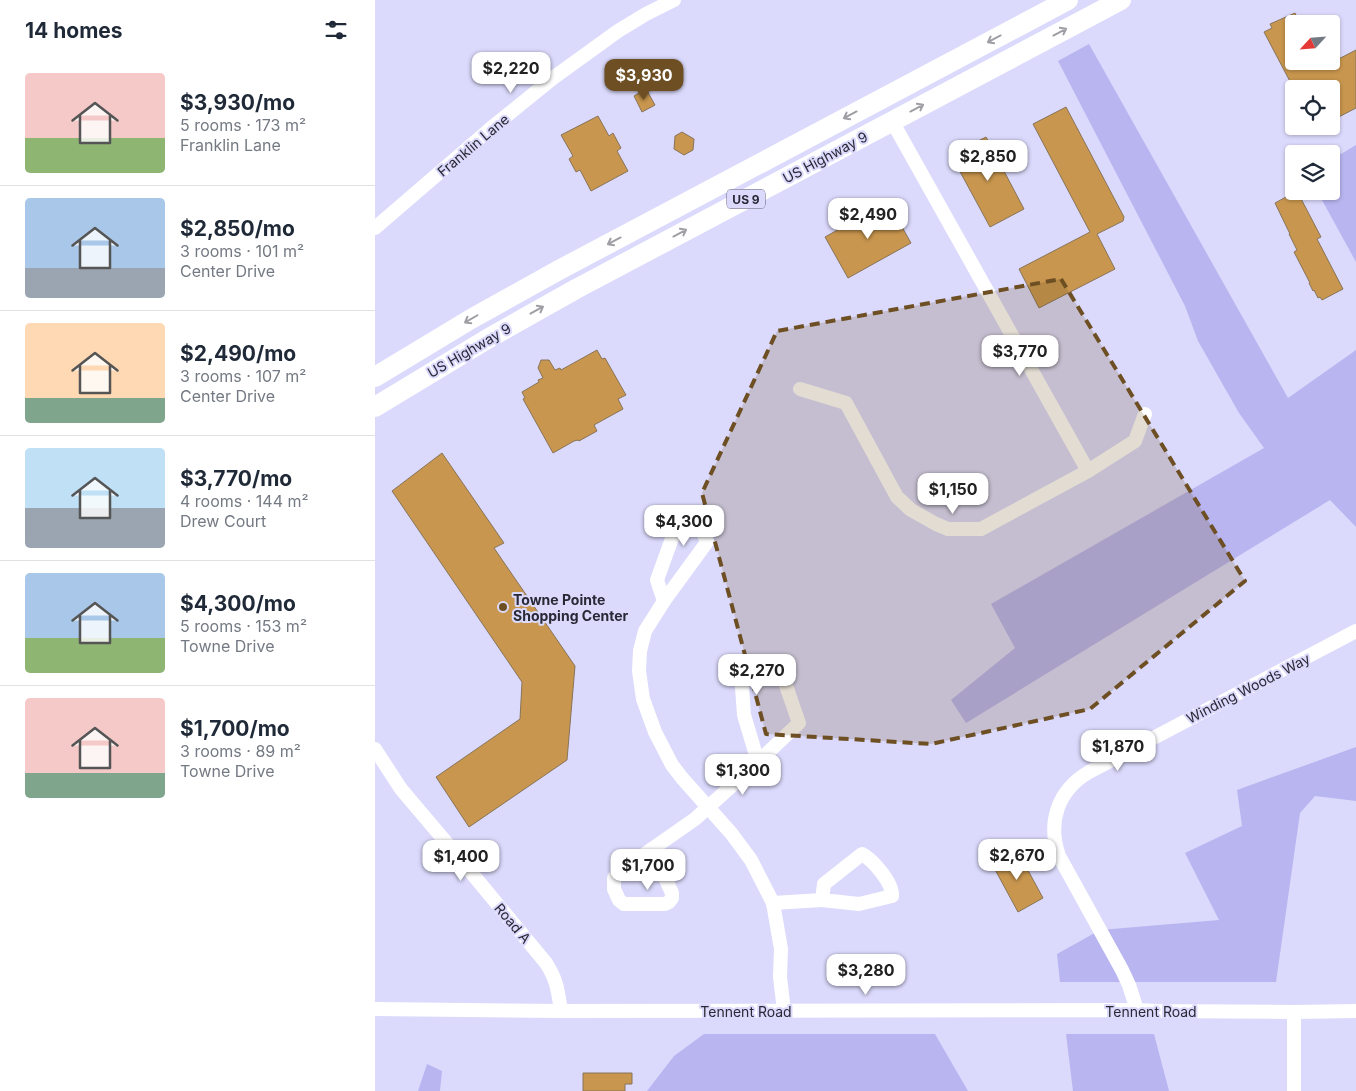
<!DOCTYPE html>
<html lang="en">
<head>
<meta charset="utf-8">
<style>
	:root { --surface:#fff; --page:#f6f6f7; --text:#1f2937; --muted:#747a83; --line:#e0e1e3; --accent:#6d4f23 }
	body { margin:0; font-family:Inter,sans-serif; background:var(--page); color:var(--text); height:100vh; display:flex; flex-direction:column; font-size:19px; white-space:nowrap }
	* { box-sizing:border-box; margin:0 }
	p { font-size:16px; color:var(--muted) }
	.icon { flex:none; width:28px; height:28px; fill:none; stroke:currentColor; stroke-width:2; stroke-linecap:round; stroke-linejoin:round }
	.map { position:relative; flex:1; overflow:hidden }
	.sheet { display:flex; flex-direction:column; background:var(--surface); width:375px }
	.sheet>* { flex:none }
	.needle { width:32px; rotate:244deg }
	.fabs { position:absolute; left:910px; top:15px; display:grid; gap:10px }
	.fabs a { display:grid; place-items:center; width:55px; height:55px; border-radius:5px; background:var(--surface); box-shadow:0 1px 4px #0004; font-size:25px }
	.price { position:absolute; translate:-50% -42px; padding:0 11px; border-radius:10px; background:#fff; color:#222; font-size:16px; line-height:32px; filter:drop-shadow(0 1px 2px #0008) }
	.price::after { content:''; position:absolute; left:50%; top:30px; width:15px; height:11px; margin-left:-8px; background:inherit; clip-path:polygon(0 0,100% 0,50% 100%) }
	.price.selected { background:var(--accent); color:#fff }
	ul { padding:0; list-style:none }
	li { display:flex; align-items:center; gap:15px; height:125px; padding:0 25px }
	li+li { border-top:1px solid var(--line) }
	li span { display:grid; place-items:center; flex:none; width:140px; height:100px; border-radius:5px; color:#555 }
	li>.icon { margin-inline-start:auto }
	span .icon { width:60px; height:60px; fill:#fffc; stroke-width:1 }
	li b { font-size:21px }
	h2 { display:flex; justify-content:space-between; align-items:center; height:60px; padding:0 25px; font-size:21px }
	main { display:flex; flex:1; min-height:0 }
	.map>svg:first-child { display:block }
	.green { fill:#b8b5f0 }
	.building { fill:#c8964e; stroke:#887459 }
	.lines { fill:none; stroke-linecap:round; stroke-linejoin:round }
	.minor { stroke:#fff; stroke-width:14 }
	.highway { stroke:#fff; stroke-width:20 }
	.oneway { stroke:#9f9ea4 }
	.marked { fill:#6d4f23; fill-opacity:0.2; stroke:#6d4f23; stroke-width:4; stroke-dasharray:10 6; stroke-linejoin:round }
	.poi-dot { fill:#6d4f23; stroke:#dbdafc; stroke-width:2 }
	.labels { text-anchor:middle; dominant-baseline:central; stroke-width:4; stroke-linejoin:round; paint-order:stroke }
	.shield { fill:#dbdafc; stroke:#5e5d71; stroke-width:1 }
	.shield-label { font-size:12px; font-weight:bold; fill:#292835 }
	.street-label { font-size:14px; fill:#292835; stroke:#dbdafc }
	.poi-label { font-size:14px; font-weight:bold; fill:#292835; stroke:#dbdafc; text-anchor:start }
</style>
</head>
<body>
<main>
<section class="sheet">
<h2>14 homes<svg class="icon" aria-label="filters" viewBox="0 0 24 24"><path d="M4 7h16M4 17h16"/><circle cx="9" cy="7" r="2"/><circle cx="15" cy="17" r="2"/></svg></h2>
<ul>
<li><span style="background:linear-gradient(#f6c9c9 65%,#8fb573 0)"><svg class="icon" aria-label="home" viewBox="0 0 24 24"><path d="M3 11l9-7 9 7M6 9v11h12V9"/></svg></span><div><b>$3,930/mo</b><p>5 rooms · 173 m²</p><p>Franklin Lane</p></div></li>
<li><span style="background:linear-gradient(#a9c7e8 70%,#9aa5b1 0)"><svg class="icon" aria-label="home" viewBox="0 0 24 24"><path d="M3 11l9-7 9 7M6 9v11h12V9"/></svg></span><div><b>$2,850/mo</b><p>3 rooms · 101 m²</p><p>Center Drive</p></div></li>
<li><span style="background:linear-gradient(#ffd9b3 75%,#7fa58c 0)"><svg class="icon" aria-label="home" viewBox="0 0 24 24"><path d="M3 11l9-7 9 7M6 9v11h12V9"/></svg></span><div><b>$2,490/mo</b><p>3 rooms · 107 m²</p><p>Center Drive</p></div></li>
<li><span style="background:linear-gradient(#bfe0f5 60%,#9aa5b1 0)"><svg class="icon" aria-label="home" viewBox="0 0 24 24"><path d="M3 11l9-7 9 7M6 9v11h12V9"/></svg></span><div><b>$3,770/mo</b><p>4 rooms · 144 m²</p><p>Drew Court</p></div></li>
<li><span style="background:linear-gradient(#a9c7e8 65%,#8fb573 0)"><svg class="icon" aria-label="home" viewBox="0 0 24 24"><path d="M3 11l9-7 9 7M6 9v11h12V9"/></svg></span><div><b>$4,300/mo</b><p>5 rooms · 153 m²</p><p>Towne Drive</p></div></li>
<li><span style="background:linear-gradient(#f6c9c9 75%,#7fa58c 0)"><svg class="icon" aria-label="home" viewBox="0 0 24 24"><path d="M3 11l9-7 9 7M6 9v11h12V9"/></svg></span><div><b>$1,700/mo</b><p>3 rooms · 89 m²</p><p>Towne Drive</p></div></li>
</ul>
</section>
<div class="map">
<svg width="981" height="1091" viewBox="0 0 981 1091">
	<rect width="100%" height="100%" fill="#dbdafc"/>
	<!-- green -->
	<g class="green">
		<polygon points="714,44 913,398 981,350 981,527 955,500 591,723 576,700 640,648 616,604 889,448 864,413 823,341 810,306 683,61"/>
		<polygon points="981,145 981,262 942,191 956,191 956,160"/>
		<polygon points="981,747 981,801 940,796 925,813 901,982 685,982 682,954 725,930 844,920 810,853 867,826 862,790"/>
		<polygon points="329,1034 560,1034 593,1091 272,1091 299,1056"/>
		<polygon points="691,1034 779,1034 794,1091 698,1091"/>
		<polygon points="52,1064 67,1071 65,1091 43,1091"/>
	</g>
	<!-- building -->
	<g class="building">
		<polygon points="920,13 925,24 919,24 919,61 945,61 948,67 981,50 981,108 956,121 956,89 919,89 889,32 897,28 895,24"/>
		<polygon points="271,89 280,105 267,112 259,96"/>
		<polygon points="691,107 749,217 748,221 722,234 740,269 664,308 644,269 715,232 658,124"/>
		<polygon points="223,116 234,136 238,133 246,148 242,151 253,171 216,191 205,170 201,172 194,159 198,156 186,135"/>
		<polygon points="307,132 319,139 318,150 309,155 299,149 300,136"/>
		<polygon points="611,137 649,209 615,227 576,155"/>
		<polygon points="922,191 946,237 942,239 968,289 947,300 945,297 943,298 939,290 938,291 934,283 935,283 919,252 922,250 914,234 915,234 900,203"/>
		<polygon points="513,202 536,243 473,278 450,237"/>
		<polygon points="222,350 227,359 230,358 251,395 243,399 248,409 219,425 222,431 204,441 203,440 199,441 178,453 148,399 150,398 147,392 164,382 163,380 168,378 163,368 166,360 174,360 180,370 185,368 186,370"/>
		<polygon points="67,453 129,543 119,548 200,666 192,760 94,827 61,777 145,719 147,682 17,491"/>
		<polygon points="642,850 668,898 643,912 617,864"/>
		<polygon points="208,1073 257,1073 257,1084 250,1084 250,1091 208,1091"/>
	</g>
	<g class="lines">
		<!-- minor -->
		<g class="minor">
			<polyline points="517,121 713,471"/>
			<polyline points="0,228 115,129 178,78 243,31 271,14 299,0"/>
			<polyline points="425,389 471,403 522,497 536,510 561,524 573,529 606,529 713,471 760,441 770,414"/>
			<polygon points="311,515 323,522 332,542 289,601 282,580 304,519"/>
			<polyline points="289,601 270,631 265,651 264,671 268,699 280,732 297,765 307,778 356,833 376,860 398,903 406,949 405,977 409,1011"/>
			<polygon points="376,667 382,667 405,675 408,677 424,723 383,762 369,715 366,673 370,669"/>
			<path d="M0,749L26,789L76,848L171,963C182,980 183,991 186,1011"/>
			<polygon points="277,849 297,893 297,898 294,902 290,904 249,904 244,900 239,889 239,878 245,872"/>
			<polyline points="277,849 320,819 383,762"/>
			<path d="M487,854C498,860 518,883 517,896L484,904L447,900L449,884Z"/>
			<polyline points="398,903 447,900"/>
			<polyline points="0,1009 186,1011 762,1010 782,1011 919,1012 981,1011"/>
			<path d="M762,1010L754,985L747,970L684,856C672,822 683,790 714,772L981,631"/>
			<polyline points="919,1012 919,1091"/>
		</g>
		<!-- highway -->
		<g class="highway">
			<polyline points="0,377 96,319 184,270 693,0"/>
			<polyline points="0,407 114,338 201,289 746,0"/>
		</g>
	</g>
	<!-- one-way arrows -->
	<defs><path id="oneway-shaft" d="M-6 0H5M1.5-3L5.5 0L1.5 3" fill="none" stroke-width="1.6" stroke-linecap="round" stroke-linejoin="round" transform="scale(1.25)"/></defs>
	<g class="oneway">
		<use href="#oneway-shaft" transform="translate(685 32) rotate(-28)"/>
		<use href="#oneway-shaft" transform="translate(619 39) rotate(152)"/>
		<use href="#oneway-shaft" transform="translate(542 108) rotate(-28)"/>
		<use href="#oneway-shaft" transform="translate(475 115) rotate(152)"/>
		<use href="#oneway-shaft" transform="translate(305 233) rotate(-28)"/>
		<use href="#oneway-shaft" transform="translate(239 241) rotate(152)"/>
		<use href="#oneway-shaft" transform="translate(162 310) rotate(-29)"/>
		<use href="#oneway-shaft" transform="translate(96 319) rotate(150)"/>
	</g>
	<!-- marked area -->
	<path class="marked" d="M686,279L870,581L715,709L556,744L391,734L327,493L402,331Z"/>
	<!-- markers -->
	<circle class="poi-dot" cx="128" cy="607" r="5"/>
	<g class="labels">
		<!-- shield labels -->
		<rect class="shield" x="352" y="189.5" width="38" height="19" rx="4"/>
		<g class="shield-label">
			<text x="371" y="199">US 9</text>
		</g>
		<!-- street labels -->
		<g class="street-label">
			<text transform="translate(98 145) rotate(-40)">Franklin Lane</text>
			<text transform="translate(450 157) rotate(-28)">US Highway 9</text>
			<text transform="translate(94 350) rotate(-30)">US Highway 9</text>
			<text transform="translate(873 688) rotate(-27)">Winding Woods Way</text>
			<text transform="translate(138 923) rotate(50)">Road A</text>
			<text x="371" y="1011">Tennent Road</text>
			<text x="776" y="1011">Tennent Road</text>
		</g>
		<!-- poi labels -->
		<g class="poi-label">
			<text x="138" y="599">Towne Pointe<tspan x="138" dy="16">Shopping Center</tspan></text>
		</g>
	</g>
</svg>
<div class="fabs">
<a><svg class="needle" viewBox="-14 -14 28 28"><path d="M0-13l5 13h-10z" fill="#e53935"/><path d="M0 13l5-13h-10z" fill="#747a83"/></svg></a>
<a><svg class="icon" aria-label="locate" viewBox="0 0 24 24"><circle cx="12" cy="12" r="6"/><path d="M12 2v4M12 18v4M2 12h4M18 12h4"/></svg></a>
<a><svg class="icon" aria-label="layers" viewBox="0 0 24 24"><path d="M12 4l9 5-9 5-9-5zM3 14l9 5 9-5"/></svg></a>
</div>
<b class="price" style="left:136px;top:94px">$2,220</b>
<b class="price selected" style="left:269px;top:101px">$3,930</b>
<b class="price" style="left:613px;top:182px">$2,850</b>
<b class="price" style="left:493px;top:240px">$2,490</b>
<b class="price" style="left:645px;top:377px">$3,770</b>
<b class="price" style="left:578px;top:515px">$1,150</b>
<b class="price" style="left:309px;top:547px">$4,300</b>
<b class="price" style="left:382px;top:696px">$2,270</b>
<b class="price" style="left:743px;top:772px">$1,870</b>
<b class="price" style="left:368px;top:796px">$1,300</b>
<b class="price" style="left:642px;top:881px">$2,670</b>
<b class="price" style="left:86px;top:882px">$1,400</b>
<b class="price" style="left:273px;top:891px">$1,700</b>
<b class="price" style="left:491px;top:996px">$3,280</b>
</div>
</main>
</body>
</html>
